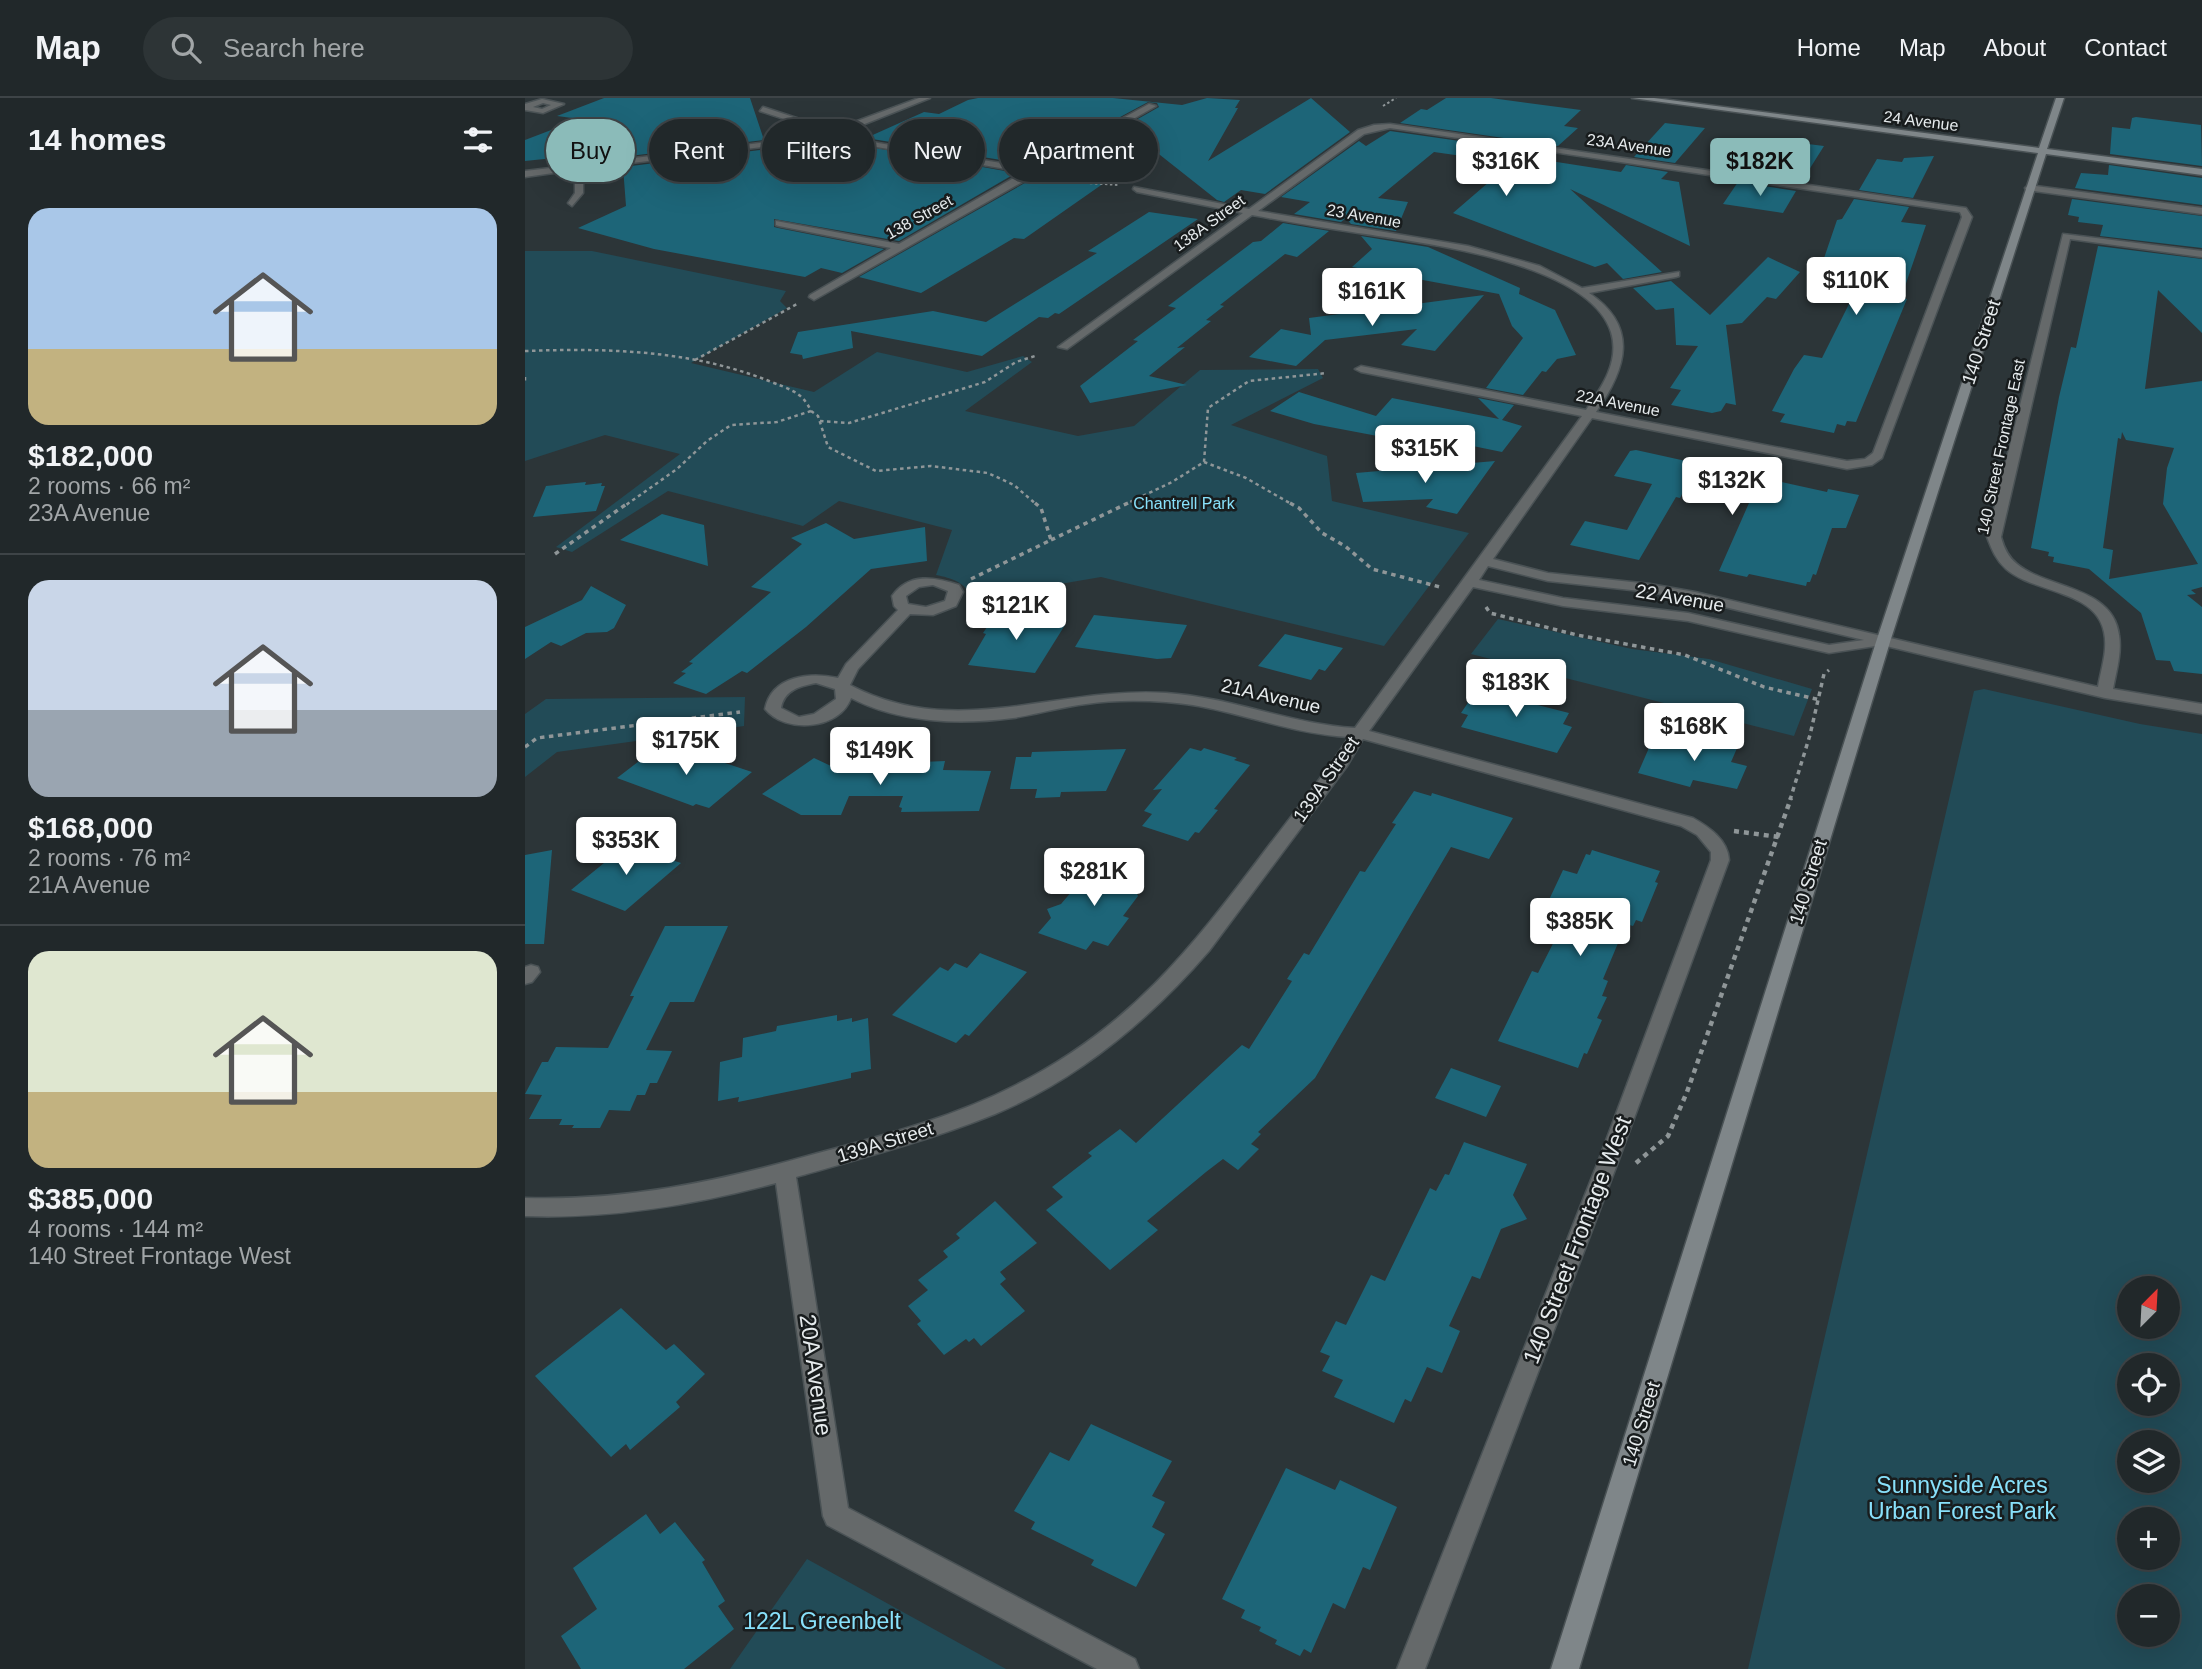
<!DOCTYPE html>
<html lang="en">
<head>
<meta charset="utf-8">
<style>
	:root { --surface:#21282a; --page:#2d3436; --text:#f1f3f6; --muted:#a2a6a8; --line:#3e4447; --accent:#8bbbb9 }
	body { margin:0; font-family:Arial,sans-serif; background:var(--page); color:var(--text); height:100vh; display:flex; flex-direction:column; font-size:26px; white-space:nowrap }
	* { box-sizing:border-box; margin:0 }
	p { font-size:23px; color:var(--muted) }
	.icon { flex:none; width:38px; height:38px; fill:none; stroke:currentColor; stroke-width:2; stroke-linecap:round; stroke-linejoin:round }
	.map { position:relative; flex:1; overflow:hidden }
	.panel { display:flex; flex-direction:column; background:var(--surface); width:525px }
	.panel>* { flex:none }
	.top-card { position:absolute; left:21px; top:21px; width:665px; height:63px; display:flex; gap:14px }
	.needle { width:46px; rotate:24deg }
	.buttons { position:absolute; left:1592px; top:1178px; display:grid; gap:14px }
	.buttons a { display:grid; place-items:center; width:63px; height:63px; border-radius:50%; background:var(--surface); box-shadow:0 7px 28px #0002,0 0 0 2px var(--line); font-size:35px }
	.price { position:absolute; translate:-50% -60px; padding:0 16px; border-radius:7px; background:#fff; color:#222; font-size:23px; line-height:46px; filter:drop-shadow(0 2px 4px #0008) }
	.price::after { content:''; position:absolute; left:50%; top:42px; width:21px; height:16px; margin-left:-10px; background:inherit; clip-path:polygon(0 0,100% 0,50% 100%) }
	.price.selected { background:var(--accent); color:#111 }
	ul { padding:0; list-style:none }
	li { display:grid; align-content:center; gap:14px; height:371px; padding:0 28px }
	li+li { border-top:2px solid var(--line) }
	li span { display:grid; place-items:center; height:217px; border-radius:21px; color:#555 }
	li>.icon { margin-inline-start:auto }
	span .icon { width:126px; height:126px; fill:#fffc; stroke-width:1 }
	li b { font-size:30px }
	h2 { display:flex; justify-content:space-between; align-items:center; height:84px; padding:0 28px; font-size:30px }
	.tag { padding:0 24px; border-radius:32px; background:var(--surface); box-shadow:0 7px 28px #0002,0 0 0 2px var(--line); font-size:24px; line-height:63px }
	.tag.selected { background:var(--accent); color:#111 }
	header { display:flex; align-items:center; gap:42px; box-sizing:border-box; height:98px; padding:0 35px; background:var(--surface); border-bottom:2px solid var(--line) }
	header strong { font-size:33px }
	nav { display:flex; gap:38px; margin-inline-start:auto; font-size:24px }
	.search { width:490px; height:63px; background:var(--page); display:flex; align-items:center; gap:18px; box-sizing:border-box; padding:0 24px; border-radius:38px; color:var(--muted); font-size:26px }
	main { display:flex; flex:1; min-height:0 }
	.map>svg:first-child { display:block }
	.green { fill:#224b57; fill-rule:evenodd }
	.building { fill:#1d6578; fill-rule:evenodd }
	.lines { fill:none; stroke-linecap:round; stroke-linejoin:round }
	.service-casing { stroke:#4a5255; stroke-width:3 }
	.minor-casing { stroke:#4a5255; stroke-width:3 }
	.secondary-casing { stroke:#4a5255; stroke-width:3 }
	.path-far3 { stroke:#8f9698; stroke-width:2; stroke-dasharray:2.5 2.5; stroke-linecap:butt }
	.path-far2 { stroke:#8f9698; stroke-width:2.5; stroke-dasharray:3.5 3.5; stroke-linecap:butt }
	.path-far1 { stroke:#8f9698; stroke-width:3.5; stroke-dasharray:4.5 4.5; stroke-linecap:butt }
	.path { stroke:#8f9698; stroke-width:4.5; stroke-dasharray:5 5; stroke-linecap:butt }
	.service { fill:#65696a; fill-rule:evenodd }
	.minor { fill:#65696a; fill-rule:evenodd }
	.secondary { fill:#7f8689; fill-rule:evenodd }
	.labels { text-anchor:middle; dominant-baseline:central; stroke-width:5; stroke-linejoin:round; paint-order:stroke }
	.far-street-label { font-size:16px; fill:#e6ebed; stroke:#181c1d }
	.far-park-label { font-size:16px; fill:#88e1fb; stroke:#181c1d }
	.street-label { font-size:19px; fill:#e6ebed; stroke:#181c1d }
	.near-street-label { font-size:23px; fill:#e6ebed; stroke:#181c1d }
	.near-park-label { font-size:23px; fill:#88e1fb; stroke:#181c1d }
</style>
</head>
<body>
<header>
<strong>Map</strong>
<div class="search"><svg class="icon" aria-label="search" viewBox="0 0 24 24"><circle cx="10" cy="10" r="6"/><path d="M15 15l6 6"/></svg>Search here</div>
<nav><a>Home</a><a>Map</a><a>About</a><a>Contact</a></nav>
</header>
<main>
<section class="panel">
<h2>14 homes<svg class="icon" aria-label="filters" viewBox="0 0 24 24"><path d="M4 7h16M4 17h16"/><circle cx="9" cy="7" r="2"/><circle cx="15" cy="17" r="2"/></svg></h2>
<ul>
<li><span style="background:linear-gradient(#a9c7e8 65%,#c2b280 0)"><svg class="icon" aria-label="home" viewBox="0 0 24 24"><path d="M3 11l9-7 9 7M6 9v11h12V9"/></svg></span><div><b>$182,000</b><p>2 rooms · 66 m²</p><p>23A Avenue</p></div></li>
<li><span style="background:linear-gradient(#c9d6e8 60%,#9aa5b1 0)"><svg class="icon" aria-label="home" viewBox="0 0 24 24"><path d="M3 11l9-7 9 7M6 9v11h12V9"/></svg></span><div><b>$168,000</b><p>2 rooms · 76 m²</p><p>21A Avenue</p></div></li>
<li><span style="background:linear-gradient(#dfe7d0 65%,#c2b280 0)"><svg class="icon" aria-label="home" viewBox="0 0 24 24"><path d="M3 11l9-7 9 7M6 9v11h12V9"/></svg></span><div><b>$385,000</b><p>4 rooms · 144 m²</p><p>140 Street Frontage West</p></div></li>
</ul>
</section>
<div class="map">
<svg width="1677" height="1571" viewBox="0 0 1677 1571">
	<rect width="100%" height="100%" fill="#2c3538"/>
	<!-- green -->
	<g class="green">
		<path d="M0,153H67L261,193L255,203L262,210L166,265L289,294L352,254L442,274L498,258L507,264L440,313L553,338L609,328L675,272L793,271L798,280L706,327L802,358L807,403L944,435L859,548L576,479L446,501C442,484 426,480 411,477L427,432L314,403L278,428L143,393L47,454L31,449L155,356L80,337L0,363Z"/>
		<polygon points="973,521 1107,551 1184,561 1287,591 1269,638 946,556"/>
		<path d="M1459,591L1615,626L1677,636V1571H1223L1449,593ZM1643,1190V1228H1605V1190ZM1643,1267V1306H1605V1267ZM1605,1344H1643V1382H1605ZM1643,1421V1460H1605V1421ZM1643,1498V1536H1605V1498Z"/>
		<polygon points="220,599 219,628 32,654 0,679 0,616 21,601"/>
		<polygon points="282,1461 481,1571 205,1571"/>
	</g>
	<!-- building -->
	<g class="building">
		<polygon points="79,0 225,0 239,42 96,59 96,53 0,63 0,42 55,21 32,18"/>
		<polygon points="453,0 588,0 657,7 682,0 715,2 710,10 713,10 683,63 786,0 825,34 740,96 716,92 699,104 692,102 630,53 592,76 499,141 489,140 396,195 334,179 634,9 632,5 623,4 506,67 341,40 399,14 414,16 443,2"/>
		<polygon points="921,0 966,0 1056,12 1039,28 1053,30 1033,48 875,25 896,11 902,12"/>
		<polygon points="1611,19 1676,27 1677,68 1585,56 1587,29 1605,31 1607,20"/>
		<polygon points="1140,25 1180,30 1150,65 1109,59"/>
		<polygon points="865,33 1025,56 1019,62 1096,74 1101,67 1143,74 1136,81 1154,84 1165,148 1045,91 1137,174 1098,181 1082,165 1070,169 928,115 986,65 909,54 853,100 883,104 871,133 826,126 821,120 816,124 769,116 785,104 756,99 834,43 841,48"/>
		<polygon points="1244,41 1299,48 1277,83 1219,75"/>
		<polygon points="328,46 491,75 374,143 249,121 249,129 253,130 359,151 317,175 296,170 280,179 129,151 53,130 101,108 98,69 242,51 254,80"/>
		<polygon points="1409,58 1388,100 1334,92 1352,61 1377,64 1379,60"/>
		<polygon points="1584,67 1677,80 1677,107 1550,90 1556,75 1583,77"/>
		<polygon points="1213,84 1271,93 1258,115 1198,106"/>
		<polygon points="1329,101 1384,109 1376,124 1401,127 1376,200 1382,201 1331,324 1322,323 1320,328 1312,326 1309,335 1255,324 1260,316 1247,313 1269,271 1279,257 1297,260 1340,174 1297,166 1312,122 1317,121"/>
		<polygon points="1547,101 1677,118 1677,150 1575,138 1578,127 1553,124 1554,119 1543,117"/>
		<polygon points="624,114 673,121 534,216 530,215 523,220 514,219 457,258 326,233 328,250 278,261 277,257 265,255 273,234 408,213 461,224 572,155 563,153"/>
		<polygon points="758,125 804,133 772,159 760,156 695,207 699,208 681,222 686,223 652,250 660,249 624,278 662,287 565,305 555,288 613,243 608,242 651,210 643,208 728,144 736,143"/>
		<polygon points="836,138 903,149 995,190 994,196 1030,212 1051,257 1032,261 1021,274 1017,273 998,297 961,290 998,240 987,228 974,196 827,169 847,151"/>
		<path d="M1573,148L1677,161V235L1633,192L1620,291L1677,283V489L1666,492L1671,496L1662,497L1677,509V576L1649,573L1645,563L1631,562L1616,515L1564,471L1528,464L1529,459L1523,458L1524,454L1506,450L1534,299L1546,249L1551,250ZM1597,334L1601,342L1649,350L1642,370L1638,406L1673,466L1584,481L1588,452L1578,450L1593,340L1596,341Z"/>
		<polygon points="1243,159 1275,174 1251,201 1242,199 1217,225 1201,227 1211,307 1201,305 1196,313 1187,315 1146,307 1156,292 1145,290 1173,248 1151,247 1149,210 1131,212 1108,190 1146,183 1185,217"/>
		<polygon points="959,197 910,253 876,247 892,231 800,242 771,268 724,259 756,231 786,237 784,220"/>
		<polygon points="774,294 851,318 867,300 974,321 953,300 989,307 977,322 997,328 977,354 865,331 863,340 789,326 745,313"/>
		<polygon points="1111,352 1302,394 1303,391 1334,397 1321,430 1307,430 1291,477 1288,476 1285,484 1282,484 1281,488 1224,476 1222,479 1194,473 1224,405 1159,392 1155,400 1151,399 1114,462 1045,447 1060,423 1102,432 1127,386 1089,378 1105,353"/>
		<polygon points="970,363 932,416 901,409 908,401 838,404 831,375"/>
		<polygon points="61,384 60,387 77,385 76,388 80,388 71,413 8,419 21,388"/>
		<polygon points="137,416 179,427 183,468 95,442"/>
		<polygon points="301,425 329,441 400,429 402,463 346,471 281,529 222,575 217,573 181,596 148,585 161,575 156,574 168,565 164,564 246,494 226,489 277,446 266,440"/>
		<polygon points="66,488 101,507 89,530 82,534 61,535 36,548 26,544 0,561 0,529 57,502"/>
		<polygon points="475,510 512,514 506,523 540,527 510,575 443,567 461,536 458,535"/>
		<polygon points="569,517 624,523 662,527 646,560 632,561 550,549"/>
		<polygon points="760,536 818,550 800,573 794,571 786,582 733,568"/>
		<polygon points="976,589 987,592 997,603 1044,615 1038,626 1047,629 1032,655 936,629 943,617 936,615 953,590 962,592"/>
		<polygon points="1172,638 1213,648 1206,664 1222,668 1212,691 1168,682 1165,689 1113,675 1127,643 1141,647 1169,642"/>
		<polygon points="149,648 227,674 184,710 171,706 168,708 92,680 122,657 134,661"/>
		<polygon points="665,650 676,653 679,650 712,660 709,662 725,667 689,711 693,712 674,735 670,734 663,743 617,728 627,716 619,713 637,691 628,692"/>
		<polygon points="601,651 581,693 536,694 535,699 510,700 512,691 485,691 491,659 506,659 507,654"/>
		<polygon points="289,660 306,668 420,663 418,672 466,673 454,713 376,714 377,710 374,709 378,698 324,698 316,717 276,717 237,696"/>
		<polygon points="889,693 906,698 907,695 988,720 964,761 926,749 790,980 733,1034 736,1036 726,1046 734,1051 713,1072 698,1061 681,1074 622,1123 633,1132 585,1172 521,1112 538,1099 527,1089 567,1058 563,1055 595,1031 611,1045 717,947 724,951 767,883 762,881 779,855 784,857 835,773 840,774 871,726 867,725"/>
		<polygon points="101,747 156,765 100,813 46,792"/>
		<polygon points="27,752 19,846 0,846 0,757"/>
		<polygon points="1067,752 1135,773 1130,784 1133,785 1117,824 1111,822 1108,828 1101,826 1078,881 1083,883 1077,898 1082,899 1072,920 1077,922 1062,956 1059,955 1053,970 973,943 1007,873 1013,875 1040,822 1029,819 1035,807 1023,804 1038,772 1052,776 1061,756 1065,757"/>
		<polygon points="571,765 619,780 610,792 613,798 598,818 604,820 583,848 568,843 561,852 513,835 526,820 522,811 536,806"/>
		<polygon points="140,828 203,828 169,904 145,904 121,952 147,953 132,985 125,985 120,997 112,997 105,1013 84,1012 75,1030 47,1030 49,1027 34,1027 37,1021 4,1021 17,997 0,996 17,964 23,964 31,949 83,950 109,898 105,898"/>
		<polygon points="455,855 502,874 444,938 440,936 431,945 367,917 415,869 423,873 430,865 442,870"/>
		<polygon points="312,917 312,923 327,920 327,924 343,920 346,971 326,975 326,980 276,991 213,1004 214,999 193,1003 195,964 217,959 218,940 251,933 252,928"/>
		<polygon points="926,970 976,988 961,1019 910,1000"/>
		<polygon points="939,1044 1002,1066 988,1097 1002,1121 976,1131 955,1181 947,1178 924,1228 935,1233 917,1275 902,1269 886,1304 880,1301 869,1325 809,1299 818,1282 797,1273 805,1258 795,1254 811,1223 821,1227 846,1177 860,1183 905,1090 911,1093 920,1076 924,1077"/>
		<polygon points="470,1103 512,1145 475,1174 481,1181 475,1186 500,1213 456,1248 449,1240 444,1244 441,1241 419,1257 392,1226 396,1223 383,1208 403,1192 393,1182 423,1159 418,1153 435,1140 431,1136"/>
		<polygon points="96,1210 141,1252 149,1246 180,1276 151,1304 155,1309 105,1352 101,1346 86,1359 10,1278"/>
		<polygon points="566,1326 647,1363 627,1398 640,1404 627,1429 640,1436 611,1489 566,1467 569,1462 506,1431 510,1424 489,1413 525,1354 544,1363"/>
		<polygon points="761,1370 810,1392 815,1382 872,1409 845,1472 838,1469 820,1511 808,1505 786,1555 779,1551 775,1558 750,1546 752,1542 734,1533 736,1529 716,1520 720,1512 697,1501"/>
		<polygon points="121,1416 135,1436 150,1424 180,1462 177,1464 200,1503 193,1508 209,1531 159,1571 56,1571 36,1538 72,1511 48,1470"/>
	</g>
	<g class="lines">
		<defs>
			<polygon id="service" points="1504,87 1677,110 1677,116 1501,92 1500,90"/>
			<g id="minor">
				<polygon points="394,0 405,0 317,35 341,43 506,70 624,6 631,8 289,202 284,199 285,197 366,150 254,128 251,127 251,123 374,146 499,74 340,47 307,37 277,44 58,71 58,95 47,108 43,105 50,95 50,72 0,79 0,73 277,40 299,34 235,13 238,9 308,32"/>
				<path d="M17,1L39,6L18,15L0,12V6ZM18,5L26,7L17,11L8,9Z"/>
				<path d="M865,26L1441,110L1447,119L1357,360L1347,367L1322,371L1067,320L968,461L1023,475L1125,486L1170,494L1573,589C1576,571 1583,552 1579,534C1571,492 1508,495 1481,471C1471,462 1467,452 1462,439L1538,136L1677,153V159L1545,141L1476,439C1479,450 1483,459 1492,466C1522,491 1588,488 1594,537C1597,555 1591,574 1588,591L1677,606V616L1580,600L1357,547L1304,555L1163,523L1038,508L948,489L844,633L1168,720C1184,729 1203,742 1204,762L1093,1064L900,1571H872L1073,1064L1186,762V754L1172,737L1156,728L838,641L822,668L684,853C625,921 554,981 470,1016C405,1042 338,1060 271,1079L323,1410L610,1561L614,1571H572L302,1427L298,1418L251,1085C168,1107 86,1121 0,1118V1100C99,1103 191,1084 286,1057C356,1038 427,1020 491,987C604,930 665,852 739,754C768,716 798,679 824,639C761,636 703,608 641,604C614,602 588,602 561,606C536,609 513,616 488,620C435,627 374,625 326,600C315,632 260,636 240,611C247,577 286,574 313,580L321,566L373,512L369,508L367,498C384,474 410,479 434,487L438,494L431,508L408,517L385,516L333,571L325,587C431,643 531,588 641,595C705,599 765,626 830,630L1057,318L836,274L830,271L836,268L1061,312C1077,289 1095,263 1086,234C1063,162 890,144 827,134C793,129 760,123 727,117L542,251L533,249L718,115L612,94L608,91L609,89L724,111L833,32L849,27ZM865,30L1435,114L1437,119L1348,355L1340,361L1322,363L1071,314C1101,271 1115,229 1064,195L1151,179L1154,178V174L1057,190L1015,168L943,148L733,113L839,36ZM963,468L1023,483L1125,494L1170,502L1339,542L1304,547L1163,515L1038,500L954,482ZM408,487L423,493L420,503L401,509L383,506L381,498L394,489ZM291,585L310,591L311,601L289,616L274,619L256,610C259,592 275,588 291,585Z"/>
				<polygon points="6,867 13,869 15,874 7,884 0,886 0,869"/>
			</g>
			<polygon id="secondary" points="1107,0 1129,0 1514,50 1531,0 1539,0 1522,51 1677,71 1677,77 1521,56 1365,544 1054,1571 1026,1571 1351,544 1513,55"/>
		</defs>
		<!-- service casing -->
		<use href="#service" class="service-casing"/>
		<!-- minor casing -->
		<use href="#minor" class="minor-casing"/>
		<!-- secondary casing -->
		<use href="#secondary" class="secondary-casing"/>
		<!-- path-far3 -->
		<g class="path-far3">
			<polyline points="858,8 871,0"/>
			<polyline points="530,83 594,87"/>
		</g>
		<!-- path-far2 -->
		<g class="path-far2">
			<path d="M0,253C83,250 166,252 244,283C263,291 277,293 286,313L252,324L206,327L182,343L152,371L101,407"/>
			<polyline points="170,262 272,206"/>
			<polyline points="0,279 0,285"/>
			<polyline points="286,313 293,318 303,349 351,373 406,368 463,375 489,387 512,407"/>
			<polyline points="295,323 324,325 460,284 491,264 510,258"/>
			<polyline points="679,364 721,380 768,407"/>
			<polyline points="599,407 647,384 679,364 683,310 724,283 802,275"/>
		</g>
		<!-- path-far1 -->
		<g class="path-far1">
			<polyline points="765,405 774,410 797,435 820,448 847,471 915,489"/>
			<polyline points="526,442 603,405"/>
			<polyline points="30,456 103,405"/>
			<polyline points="446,481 526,442 516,410 510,405"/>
			<polyline points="961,509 965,515 1052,537 1160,557 1239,589 1295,602"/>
			<polyline points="0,649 12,640 215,614"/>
			<polyline points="1265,702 1285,637 1299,576 1304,572"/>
		</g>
		<!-- path -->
		<g class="path">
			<polyline points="1209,733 1254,739"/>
			<polyline points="1111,1065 1143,1038 1162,994 1266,700"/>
		</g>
		<!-- service -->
		<use href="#service" class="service"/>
		<!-- minor -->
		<use href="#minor" class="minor"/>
		<!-- secondary -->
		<use href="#secondary" class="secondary"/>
	</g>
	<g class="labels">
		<!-- far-street labels -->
		<g class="far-street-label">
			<text transform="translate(1396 23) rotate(7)">24 Avenue</text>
			<text transform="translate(1104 47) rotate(8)">23A Avenue</text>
			<text transform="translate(839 118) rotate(10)">23 Avenue</text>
			<text transform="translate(394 119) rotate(-29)">138 Street</text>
			<text transform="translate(684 125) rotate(-36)">138A Street</text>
			<text transform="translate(1093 305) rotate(11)">22A Avenue</text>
			<text transform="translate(1476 349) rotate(-78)">140 Street Frontage East</text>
		</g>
		<!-- far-park labels -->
		<g class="far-park-label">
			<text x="659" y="405">Chantrell Park</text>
		</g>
		<!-- street labels -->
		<g class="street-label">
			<text transform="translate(1456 244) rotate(-72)">140 Street</text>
			<text transform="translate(1155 500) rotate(10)">22 Avenue</text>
			<text transform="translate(746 598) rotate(13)">21A Avenue</text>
			<text transform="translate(801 681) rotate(-55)">139A Street</text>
			<text transform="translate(1283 784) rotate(-73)">140 Street</text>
			<text transform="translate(360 1044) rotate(-17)">139A Street</text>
			<text transform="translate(1116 1326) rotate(-73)">140 Street</text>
		</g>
		<!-- near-street labels -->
		<g class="near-street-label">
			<text transform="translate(1052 1142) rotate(-69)">140 Street Frontage West</text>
			<text transform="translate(291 1277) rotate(82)">20A Avenue</text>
		</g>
		<!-- near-park labels -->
		<g class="near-park-label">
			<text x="1437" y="1387">Sunnyside Acres<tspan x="1437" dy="26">Urban Forest Park</tspan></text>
			<text x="297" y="1523">122L Greenbelt</text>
		</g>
	</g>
</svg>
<div class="buttons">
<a><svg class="needle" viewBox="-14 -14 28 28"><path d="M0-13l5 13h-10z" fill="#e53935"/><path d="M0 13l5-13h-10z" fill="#a2a6a8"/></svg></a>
<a><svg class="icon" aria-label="locate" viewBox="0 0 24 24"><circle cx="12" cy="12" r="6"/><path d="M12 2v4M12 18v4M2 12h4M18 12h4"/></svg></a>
<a><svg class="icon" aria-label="layers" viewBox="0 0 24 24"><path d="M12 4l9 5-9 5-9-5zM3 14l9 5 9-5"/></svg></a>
<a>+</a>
<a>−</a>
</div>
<b class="price" style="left:981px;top:100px">$316K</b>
<b class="price selected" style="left:1235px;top:100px">$182K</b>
<b class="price" style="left:1331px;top:219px">$110K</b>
<b class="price" style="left:847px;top:230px">$161K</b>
<b class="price" style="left:900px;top:387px">$315K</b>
<b class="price" style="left:1207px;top:419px">$132K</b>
<b class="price" style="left:491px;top:544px">$121K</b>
<b class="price" style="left:991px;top:621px">$183K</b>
<b class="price" style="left:1169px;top:665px">$168K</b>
<b class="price" style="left:161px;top:679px">$175K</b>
<b class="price" style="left:355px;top:689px">$149K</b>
<b class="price" style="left:101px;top:779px">$353K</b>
<b class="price" style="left:569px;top:810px">$281K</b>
<b class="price" style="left:1055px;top:860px">$385K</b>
<div class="top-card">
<a class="tag selected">Buy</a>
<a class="tag">Rent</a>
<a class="tag">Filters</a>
<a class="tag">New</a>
<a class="tag">Apartment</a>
</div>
</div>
</main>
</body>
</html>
